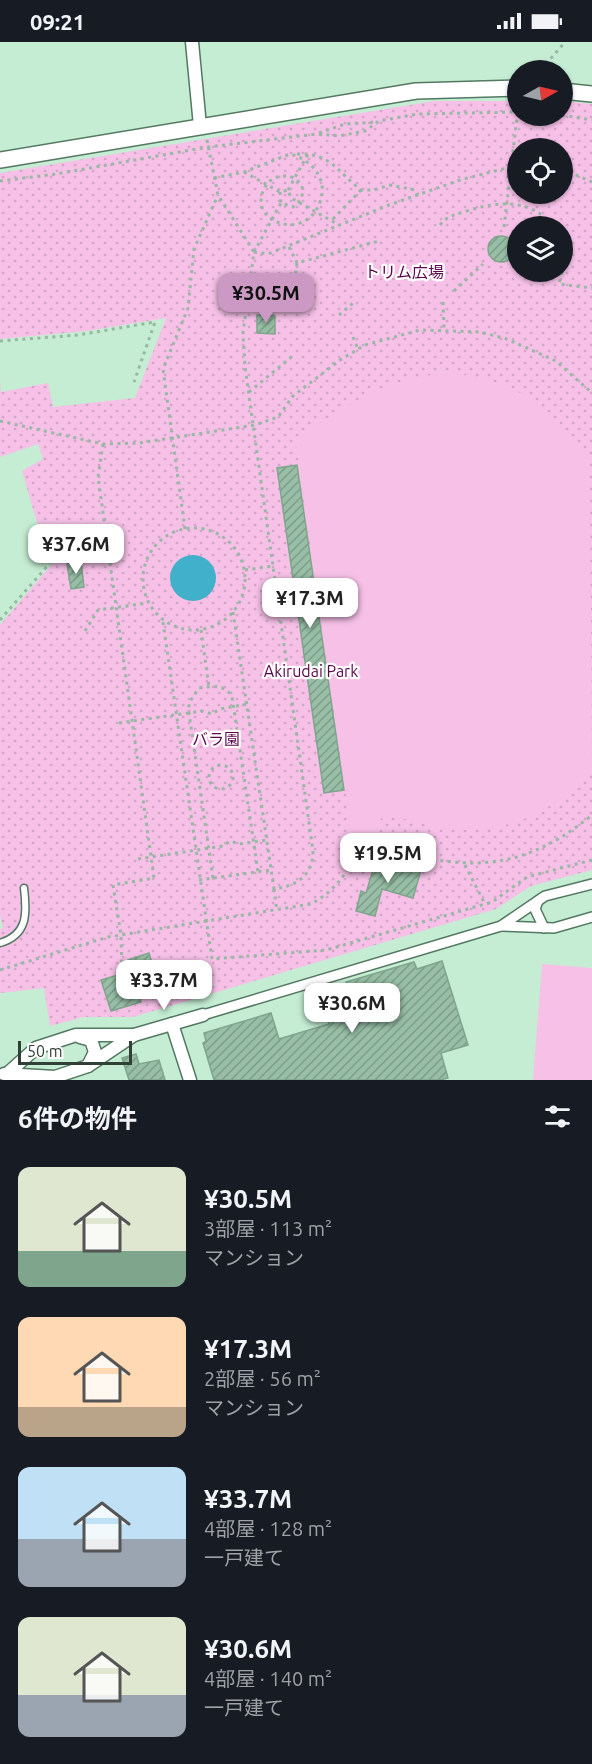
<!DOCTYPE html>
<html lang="ja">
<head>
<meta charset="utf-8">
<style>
	:root { --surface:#171b24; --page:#242831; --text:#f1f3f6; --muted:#9ea1a6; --accent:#cc99c4 }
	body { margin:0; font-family:Ubuntu,"Noto Sans JP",sans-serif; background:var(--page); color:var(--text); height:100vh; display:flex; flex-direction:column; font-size:22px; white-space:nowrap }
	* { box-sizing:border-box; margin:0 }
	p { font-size:20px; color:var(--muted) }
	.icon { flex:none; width:33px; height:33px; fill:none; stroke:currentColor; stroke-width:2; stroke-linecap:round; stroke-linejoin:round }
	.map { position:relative; height:1038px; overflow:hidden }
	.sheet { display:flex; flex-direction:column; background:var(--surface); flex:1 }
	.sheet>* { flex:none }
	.needle { width:39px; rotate:82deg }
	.fabs { position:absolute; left:507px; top:18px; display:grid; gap:12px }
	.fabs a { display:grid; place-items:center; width:66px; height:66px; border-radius:50%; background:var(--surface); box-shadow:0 2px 4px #0004; font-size:30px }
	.scale { position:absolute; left:18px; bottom:15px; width:114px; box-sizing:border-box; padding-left:6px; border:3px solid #304036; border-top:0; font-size:16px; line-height:21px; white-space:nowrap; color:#304036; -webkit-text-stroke:4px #fff; paint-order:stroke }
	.price { position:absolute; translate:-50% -51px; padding:0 14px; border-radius:12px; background:#fff; color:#222; font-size:20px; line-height:39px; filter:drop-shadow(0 2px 3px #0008) }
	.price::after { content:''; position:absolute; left:50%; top:36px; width:18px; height:14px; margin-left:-9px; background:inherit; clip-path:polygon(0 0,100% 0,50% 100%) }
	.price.current { background:var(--accent); color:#111 }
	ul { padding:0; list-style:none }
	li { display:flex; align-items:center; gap:18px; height:150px; padding:0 18px }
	li span { display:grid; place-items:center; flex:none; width:168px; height:120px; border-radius:12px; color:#555 }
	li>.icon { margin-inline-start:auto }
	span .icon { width:72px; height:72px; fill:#fffc; stroke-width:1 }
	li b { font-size:26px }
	h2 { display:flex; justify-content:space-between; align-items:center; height:72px; padding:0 18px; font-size:26px }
	.status { display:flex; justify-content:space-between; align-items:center; height:42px; padding:0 30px; background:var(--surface); direction:ltr }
	.status svg { height:16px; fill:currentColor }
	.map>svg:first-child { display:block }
	.park { fill:url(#park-dots); fill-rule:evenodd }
	.pitch { fill:#f6c0e7 }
	.water { fill:#41b0ca }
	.building { fill:url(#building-hatch); stroke:#7fa58d; stroke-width:1.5 }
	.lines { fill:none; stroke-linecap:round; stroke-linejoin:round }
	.service-casing { stroke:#547862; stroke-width:9 }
	.pedestrian-casing { stroke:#547862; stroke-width:12 }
	.minor-casing { stroke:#547862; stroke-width:15 }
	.tertiary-casing { stroke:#547862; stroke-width:18 }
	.path { stroke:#97b8a2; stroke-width:3; stroke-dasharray:3 4.5; stroke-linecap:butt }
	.service { stroke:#fff; stroke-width:6 }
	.pedestrian { stroke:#fff; stroke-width:9 }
	.minor { stroke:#fff; stroke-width:12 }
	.tertiary { stroke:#fff; stroke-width:15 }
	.labels { text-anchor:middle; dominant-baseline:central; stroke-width:4.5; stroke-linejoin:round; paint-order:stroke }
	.park-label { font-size:16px; fill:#5b064c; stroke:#fff }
</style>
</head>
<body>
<div class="status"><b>09:21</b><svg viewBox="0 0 49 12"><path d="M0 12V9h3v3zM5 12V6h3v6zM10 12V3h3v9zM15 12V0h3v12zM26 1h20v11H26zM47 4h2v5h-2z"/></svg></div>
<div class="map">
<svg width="592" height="1038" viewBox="0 0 592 1038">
	<defs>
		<pattern id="park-dots" width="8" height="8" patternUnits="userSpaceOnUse" patternTransform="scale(1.5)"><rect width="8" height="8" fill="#f6c0e7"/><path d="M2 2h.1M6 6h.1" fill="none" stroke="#d3a6c7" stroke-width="1.8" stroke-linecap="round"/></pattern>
		<pattern id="building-hatch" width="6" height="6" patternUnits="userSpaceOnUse" patternTransform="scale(1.5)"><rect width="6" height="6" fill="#98bfa6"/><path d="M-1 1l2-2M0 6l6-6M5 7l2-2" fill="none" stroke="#7c9d88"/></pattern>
	</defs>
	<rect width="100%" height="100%" fill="#c5edd3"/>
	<!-- park -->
	<path class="park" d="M434,59H517L518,74H562L563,59L592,62V828L531,844L496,867L133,975H84L50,984L44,946L0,951V887L3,886L0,873V583L52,522L48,518L22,429L43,417L38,402L0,415V339L1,350L48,341L53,365L135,356L166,276L87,289L0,297V131ZM518,106H562V152H518ZM518,184H562V230H518Z"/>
	<!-- pitch -->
	<g class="pitch">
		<path d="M449,331C516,338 555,365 590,422L592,725C556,773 495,797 436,785C416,781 401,773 381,776L376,797L351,790L295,396C348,364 385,335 449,331Z"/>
		<polygon points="542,922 592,926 592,1038 533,1038"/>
	</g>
	<!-- water -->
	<circle class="water" cx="193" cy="536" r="23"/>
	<!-- building -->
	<g class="building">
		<circle cx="501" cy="207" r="13"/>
		<polygon points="257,273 275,274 275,292 257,291"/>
		<polygon points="297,423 344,748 324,751 277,426"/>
		<polygon points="81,520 84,545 71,547 67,522"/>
		<polygon points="377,815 421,828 413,856 382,847 375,874 356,869 361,849 366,851"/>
		<polygon points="149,911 160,948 139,955 141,960 111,969 101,938 131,929 128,918"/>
		<polygon points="442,919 468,1003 441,1011 448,1036 440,1038 214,1038 203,1001 206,999 204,991 271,971 279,997 329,982 322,956 348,947 346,940 414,920 417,927"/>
		<polygon points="136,1012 139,1022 159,1018 165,1038 129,1038 122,1016"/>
	</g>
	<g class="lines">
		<defs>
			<path id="service" d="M0,901C28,893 27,871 24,846"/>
			<g id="pedestrian">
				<polyline points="538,859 535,867 544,886"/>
				<polyline points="501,884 554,886 592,875"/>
				<polyline points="203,973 501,884 545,854 592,842"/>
			</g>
			<g id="minor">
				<polyline points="192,0 200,84"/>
				<polyline points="172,982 190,1038"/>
				<polyline points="80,995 91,998 95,1010 88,1024"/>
				<polyline points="8,1031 36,1006 76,993 134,993 203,973"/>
				<polyline points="4,1032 55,1035 88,1024 134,993"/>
			</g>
			<g id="tertiary">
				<polyline points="562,49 592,52"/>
				<polyline points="0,118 416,49 518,46"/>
			</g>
		</defs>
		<!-- service casing -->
		<use href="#service" class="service-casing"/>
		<!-- pedestrian casing -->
		<use href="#pedestrian" class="pedestrian-casing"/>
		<!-- minor casing -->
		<use href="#minor" class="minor-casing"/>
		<!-- tertiary casing -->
		<use href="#tertiary" class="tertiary-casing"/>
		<!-- path -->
		<g class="path">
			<polyline points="541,28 565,0"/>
			<polyline points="562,73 592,78"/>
			<polyline points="319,91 345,82 377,80"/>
			<polyline points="207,98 218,153 254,210"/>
			<path d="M297,112C332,111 336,129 361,148H374L390,143L415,148L418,153"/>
			<polyline points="562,127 592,140"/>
			<polyline points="244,130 280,150 288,148 291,156 339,183"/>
			<polyline points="214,136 244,130 290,112"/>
			<polyline points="0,139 56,132 208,105 317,92 339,94 365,89 379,79 417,72 518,70"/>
			<polyline points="288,148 308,112"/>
			<path d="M280,150L281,161L293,165C307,155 306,140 289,134C278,134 271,135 265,145C245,179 305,202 320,160C329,136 310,117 290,112"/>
			<polyline points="333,177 361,148"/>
			<path d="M440,183C448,173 458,172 470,168C499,159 532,157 553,184"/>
			<polyline points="504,185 518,67"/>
			<polyline points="562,200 565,209 562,224"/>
			<polyline points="289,205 297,221 379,199"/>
			<polyline points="254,210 268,212 389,163 460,138 518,123"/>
			<polyline points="562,230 559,242 592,246"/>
			<polyline points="454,249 483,222"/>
			<polyline points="293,254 297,221"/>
			<polyline points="443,260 444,287"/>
			<polyline points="339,273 353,261"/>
			<polyline points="353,295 358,307"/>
			<polyline points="0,299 78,293 155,280 134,340"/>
			<polyline points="249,350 295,312"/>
			<polyline points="0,379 103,402 139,401 255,383 278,375 293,354 340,318 365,303 420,288 480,290 507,297 556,319 592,351"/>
			<polyline points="103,402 98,435 154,836 113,843 121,893 122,932"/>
			<circle cx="194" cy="537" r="51"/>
			<polyline points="185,487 163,327 188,266 194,207 218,153"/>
			<polyline points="245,528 273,524"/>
			<path d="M233,570L274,847C295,844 313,835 313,809L245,325L243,291L254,210L281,161"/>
			<polyline points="0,578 50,521"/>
			<polyline points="163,580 212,917 326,908 492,860 527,835 592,818"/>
			<polyline points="201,588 209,645"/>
			<polyline points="85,589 98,568 148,561"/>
			<polyline points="119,681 202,669 212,672 220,667 247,662"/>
			<circle cx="221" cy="735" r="12"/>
			<polyline points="138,817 223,804 230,799 239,802 267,798"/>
			<polyline points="465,823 485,862"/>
			<path d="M213,836L189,671V661L199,646C213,644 223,642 232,654L258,830"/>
			<polyline points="199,838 271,828"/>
			<polyline points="274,847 277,869"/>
			<path d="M0,928L108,895L311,862C337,848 350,827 362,801C454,825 511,839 592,773"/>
		</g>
		<!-- service -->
		<use href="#service" class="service"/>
		<!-- pedestrian -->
		<use href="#pedestrian" class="pedestrian"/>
		<!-- minor -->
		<use href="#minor" class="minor"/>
		<!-- tertiary -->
		<use href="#tertiary" class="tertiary"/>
	</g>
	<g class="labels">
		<!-- park labels -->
		<g class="park-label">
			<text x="404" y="230">トリム広場</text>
			<text x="311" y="629">Akirudai Park</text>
			<text x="216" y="697">バラ園</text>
		</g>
	</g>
</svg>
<div class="fabs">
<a><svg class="needle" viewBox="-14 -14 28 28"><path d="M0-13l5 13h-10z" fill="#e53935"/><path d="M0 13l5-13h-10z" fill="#9ea1a6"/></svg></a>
<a><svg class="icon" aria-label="locate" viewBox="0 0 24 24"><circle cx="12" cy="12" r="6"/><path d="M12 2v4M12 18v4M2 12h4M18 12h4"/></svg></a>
<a><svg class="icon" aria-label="layers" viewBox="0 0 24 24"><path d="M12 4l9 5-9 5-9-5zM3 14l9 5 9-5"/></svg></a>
</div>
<div class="scale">50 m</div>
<b class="price current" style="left:266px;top:282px">¥30.5M</b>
<b class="price" style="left:76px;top:533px">¥37.6M</b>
<b class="price" style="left:310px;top:587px">¥17.3M</b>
<b class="price" style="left:388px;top:842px">¥19.5M</b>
<b class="price" style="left:164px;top:969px">¥33.7M</b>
<b class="price" style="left:352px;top:992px">¥30.6M</b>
</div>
<section class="sheet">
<h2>6件の物件<svg class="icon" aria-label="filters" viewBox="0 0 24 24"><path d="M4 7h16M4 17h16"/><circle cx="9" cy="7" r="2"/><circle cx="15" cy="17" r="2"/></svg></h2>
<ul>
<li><span style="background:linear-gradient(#dfe7d0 70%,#7fa58c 0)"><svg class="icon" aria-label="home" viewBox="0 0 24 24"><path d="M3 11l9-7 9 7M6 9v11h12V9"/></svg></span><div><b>¥30.5M</b><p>3部屋 · 113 m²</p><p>マンション</p></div></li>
<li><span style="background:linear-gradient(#ffd9b3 75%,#b9a48a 0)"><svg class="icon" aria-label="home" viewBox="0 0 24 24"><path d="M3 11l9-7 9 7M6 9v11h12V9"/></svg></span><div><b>¥17.3M</b><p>2部屋 · 56 m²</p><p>マンション</p></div></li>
<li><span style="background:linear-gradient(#bfe0f5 60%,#9aa5b1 0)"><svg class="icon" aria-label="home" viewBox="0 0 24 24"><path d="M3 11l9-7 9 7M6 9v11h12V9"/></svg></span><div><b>¥33.7M</b><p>4部屋 · 128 m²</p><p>一戸建て</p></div></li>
<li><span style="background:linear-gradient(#dfe7d0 65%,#9aa5b1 0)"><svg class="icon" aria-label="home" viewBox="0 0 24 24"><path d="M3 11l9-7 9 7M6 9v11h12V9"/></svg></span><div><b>¥30.6M</b><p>4部屋 · 140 m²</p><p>一戸建て</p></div></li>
</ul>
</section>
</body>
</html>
